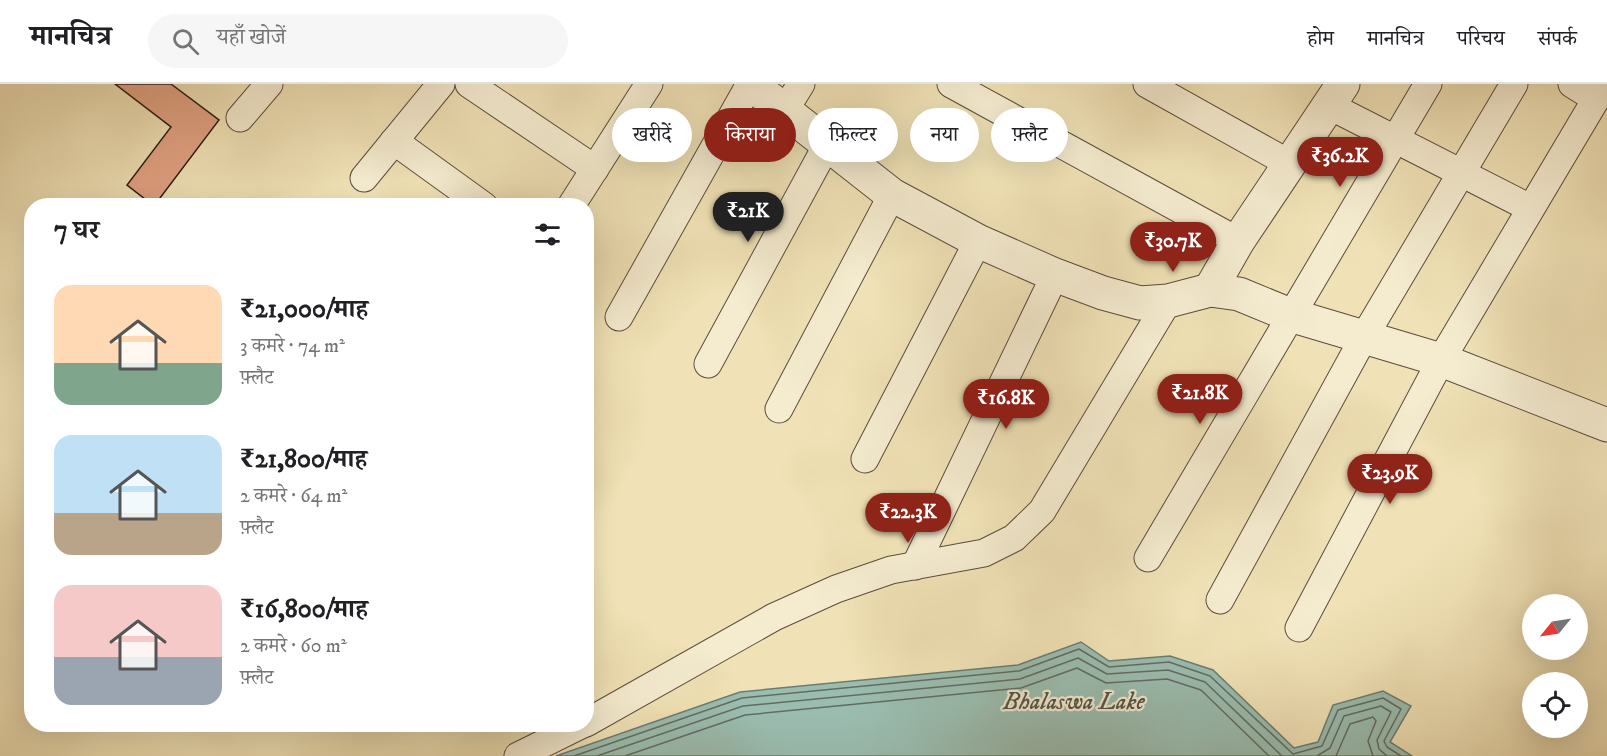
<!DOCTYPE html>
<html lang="hi">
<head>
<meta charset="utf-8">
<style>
	:root { --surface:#fff; --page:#f6f6f6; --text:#202124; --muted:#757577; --line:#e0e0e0; --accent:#8f2418 }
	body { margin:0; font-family:"IM FELL DW Pica","Noto Serif Devanagari",serif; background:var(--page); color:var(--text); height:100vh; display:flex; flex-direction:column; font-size:22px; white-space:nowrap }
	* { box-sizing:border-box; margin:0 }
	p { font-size:20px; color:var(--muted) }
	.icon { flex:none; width:33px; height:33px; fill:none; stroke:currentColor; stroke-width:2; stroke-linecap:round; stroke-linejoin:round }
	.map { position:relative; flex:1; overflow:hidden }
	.sheet { position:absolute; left:24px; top:114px; width:570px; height:534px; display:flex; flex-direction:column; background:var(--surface); border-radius:24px; box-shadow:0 6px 24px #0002 }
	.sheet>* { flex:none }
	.hud { position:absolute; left:612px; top:24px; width:570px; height:54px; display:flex; gap:12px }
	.needle { width:39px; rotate:240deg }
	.tools { position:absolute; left:1522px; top:510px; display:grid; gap:12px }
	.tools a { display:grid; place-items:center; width:66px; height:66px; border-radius:50%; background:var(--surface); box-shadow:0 6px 24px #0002; font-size:30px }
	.price { position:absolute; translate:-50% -51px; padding:0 14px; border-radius:21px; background:var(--accent); color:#fff; font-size:20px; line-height:39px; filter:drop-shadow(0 2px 3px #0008) }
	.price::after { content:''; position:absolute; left:50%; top:36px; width:18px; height:14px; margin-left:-9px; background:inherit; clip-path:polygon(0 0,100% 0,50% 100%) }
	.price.current { background:#222; color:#fff }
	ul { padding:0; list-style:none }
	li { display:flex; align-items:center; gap:18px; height:150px; padding:0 30px }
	li span { display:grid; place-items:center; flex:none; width:168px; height:120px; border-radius:18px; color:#555 }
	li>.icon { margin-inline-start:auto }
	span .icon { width:72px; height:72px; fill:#fffc; stroke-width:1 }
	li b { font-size:26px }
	h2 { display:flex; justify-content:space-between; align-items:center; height:72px; padding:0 30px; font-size:26px }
	.pill { padding:0 21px; border-radius:27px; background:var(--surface); box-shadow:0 6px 24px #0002; font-size:21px; line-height:54px }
	.pill.current { background:var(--accent); color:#fff }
	header { display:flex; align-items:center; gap:36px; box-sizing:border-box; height:84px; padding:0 30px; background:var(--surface); border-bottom:2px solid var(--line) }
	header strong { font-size:28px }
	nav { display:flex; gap:33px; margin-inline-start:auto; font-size:21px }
	.search { width:420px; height:54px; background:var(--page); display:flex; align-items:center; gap:15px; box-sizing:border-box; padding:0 21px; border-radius:33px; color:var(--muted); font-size:22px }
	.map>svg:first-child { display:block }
	.water { fill:#9abdb0; stroke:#6d7c72; stroke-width:1.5 }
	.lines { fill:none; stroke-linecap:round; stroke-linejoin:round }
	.shore { stroke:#626c62; stroke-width:1.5 }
	.building { fill:#e1a283; stroke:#291b14; stroke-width:1.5 }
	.minor-casing { stroke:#5b4d3c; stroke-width:29 }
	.tertiary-casing { stroke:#5b4d3c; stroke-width:35 }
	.minor { stroke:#f5ecd0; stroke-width:27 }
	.tertiary { stroke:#f5ecd0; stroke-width:33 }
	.labels { text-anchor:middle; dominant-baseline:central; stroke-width:4.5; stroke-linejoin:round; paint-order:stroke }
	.water-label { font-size:24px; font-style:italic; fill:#51544b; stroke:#f5ecd0 }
</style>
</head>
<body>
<header>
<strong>मानचित्र</strong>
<div class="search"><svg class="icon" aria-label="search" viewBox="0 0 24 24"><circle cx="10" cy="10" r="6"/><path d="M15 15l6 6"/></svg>यहाँ खोजें</div>
<nav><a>होम</a><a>मानचित्र</a><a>परिचय</a><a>संपर्क</a></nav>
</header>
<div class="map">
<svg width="1607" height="672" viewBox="0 0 1607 672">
	<rect width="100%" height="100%" fill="#f0e2b6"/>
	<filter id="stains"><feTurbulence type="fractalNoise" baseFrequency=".00333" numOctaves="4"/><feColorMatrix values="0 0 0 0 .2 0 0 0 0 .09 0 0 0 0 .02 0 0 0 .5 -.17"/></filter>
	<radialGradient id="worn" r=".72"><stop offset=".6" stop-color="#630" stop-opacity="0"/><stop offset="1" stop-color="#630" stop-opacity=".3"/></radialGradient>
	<!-- water -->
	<polygon class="water" points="1081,558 1109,577 1170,572 1213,586 1294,664 1318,658 1333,621 1383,607 1411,622 1390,658 1412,672 556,672 740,608 1018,581"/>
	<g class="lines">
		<!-- shore -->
		<g class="shore">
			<polyline points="574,672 742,614 1019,587 1079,565 1109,583 1169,578 1210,592 1293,670 1322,662 1338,626 1383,614 1401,625 1384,657 1387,663 1401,672"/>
			<polyline points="597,672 743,622 1020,595 1078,574 1107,590 1168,586 1205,598 1282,672"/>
			<polyline points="625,672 745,631 1021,604 1077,584 1106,599 1167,595 1201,606 1269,672"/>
			<polyline points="1317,672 1330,664 1344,632 1381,622 1391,628 1377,656 1379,665 1387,672"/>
			<polyline points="1336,672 1350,640 1373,633 1376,637 1368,657 1373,672"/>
		</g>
	</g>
	<!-- building -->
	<polygon class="building" points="115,0 171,0 219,36 154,122 127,101 171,43"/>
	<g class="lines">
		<defs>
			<g id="minor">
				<polyline points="469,0 595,85"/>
				<polyline points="951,0 1238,157"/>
				<polyline points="1147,0 1290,80"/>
				<polyline points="1572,0 1596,15"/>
				<polyline points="1330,22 1530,124"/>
				<polyline points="785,26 801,0"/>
				<polyline points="240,34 269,0"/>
				<polyline points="394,57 484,122"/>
				<polyline points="364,94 441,0"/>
				<polyline points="571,122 649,0"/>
				<polyline points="619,233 750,0"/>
				<polyline points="708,280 827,61"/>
				<polyline points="779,325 892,111"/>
				<polyline points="865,375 978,157"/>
				<polyline points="1148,474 1428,0"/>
				<polyline points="915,482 1055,191"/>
				<polyline points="1220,516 1364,253 1514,0"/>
				<polyline points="1299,544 1441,276 1605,0"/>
				<polyline points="586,639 774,533 836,505 891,486 984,469 1014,454 1042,427 1168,217"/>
				<polyline points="518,672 583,640"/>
			</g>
			<g id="tertiary">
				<polyline points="751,0 892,111 978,157 1055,191 1103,209 1140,219 1168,217 1210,206 1239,210 1290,231 1441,276 1607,341"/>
				<polyline points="1210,206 1238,157 1343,0"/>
			</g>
		</defs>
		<!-- minor casing -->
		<use href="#minor" class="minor-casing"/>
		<!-- tertiary casing -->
		<use href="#tertiary" class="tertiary-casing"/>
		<!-- minor -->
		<use href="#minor" class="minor"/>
		<!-- tertiary -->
		<use href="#tertiary" class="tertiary"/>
	</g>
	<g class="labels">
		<!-- water labels -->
		<g class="water-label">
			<text x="1074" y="618">Bhalaswa Lake</text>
		</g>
	</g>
	<rect width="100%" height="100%" filter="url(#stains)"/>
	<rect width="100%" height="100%" fill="url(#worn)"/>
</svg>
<div class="tools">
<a><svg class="needle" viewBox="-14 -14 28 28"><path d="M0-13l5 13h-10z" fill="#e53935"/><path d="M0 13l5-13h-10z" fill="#757577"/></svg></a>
<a><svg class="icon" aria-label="locate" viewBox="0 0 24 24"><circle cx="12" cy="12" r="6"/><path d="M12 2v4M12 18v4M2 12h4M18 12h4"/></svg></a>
</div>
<b class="price" style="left:1340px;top:104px">₹36.2K</b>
<b class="price current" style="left:748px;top:159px">₹21K</b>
<b class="price" style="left:1173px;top:189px">₹30.7K</b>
<b class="price" style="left:1200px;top:341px">₹21.8K</b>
<b class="price" style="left:1006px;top:346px">₹16.8K</b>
<b class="price" style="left:1390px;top:421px">₹23.9K</b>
<b class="price" style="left:908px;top:460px">₹22.3K</b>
<div class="hud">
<a class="pill">खरीदें</a>
<a class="pill current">किराया</a>
<a class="pill">फ़िल्टर</a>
<a class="pill">नया</a>
<a class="pill">फ़्लैट</a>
</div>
<section class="sheet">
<h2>7 घर<svg class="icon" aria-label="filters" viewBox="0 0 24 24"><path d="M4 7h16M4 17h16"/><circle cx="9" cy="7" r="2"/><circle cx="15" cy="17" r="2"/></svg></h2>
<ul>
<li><span style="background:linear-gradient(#ffd9b3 65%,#7fa58c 0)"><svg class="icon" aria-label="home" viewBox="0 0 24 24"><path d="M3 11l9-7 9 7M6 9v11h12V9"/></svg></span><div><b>₹21,000/माह</b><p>3 कमरे · 74 m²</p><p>फ़्लैट</p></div></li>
<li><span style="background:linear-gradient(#bfe0f5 65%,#b9a48a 0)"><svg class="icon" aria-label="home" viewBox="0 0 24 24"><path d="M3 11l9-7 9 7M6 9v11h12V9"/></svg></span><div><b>₹21,800/माह</b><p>2 कमरे · 64 m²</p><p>फ़्लैट</p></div></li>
<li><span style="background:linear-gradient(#f6c9c9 60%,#9aa5b1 0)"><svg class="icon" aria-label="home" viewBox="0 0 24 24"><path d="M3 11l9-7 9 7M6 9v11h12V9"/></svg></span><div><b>₹16,800/माह</b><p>2 कमरे · 60 m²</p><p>फ़्लैट</p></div></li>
</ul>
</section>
</div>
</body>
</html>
